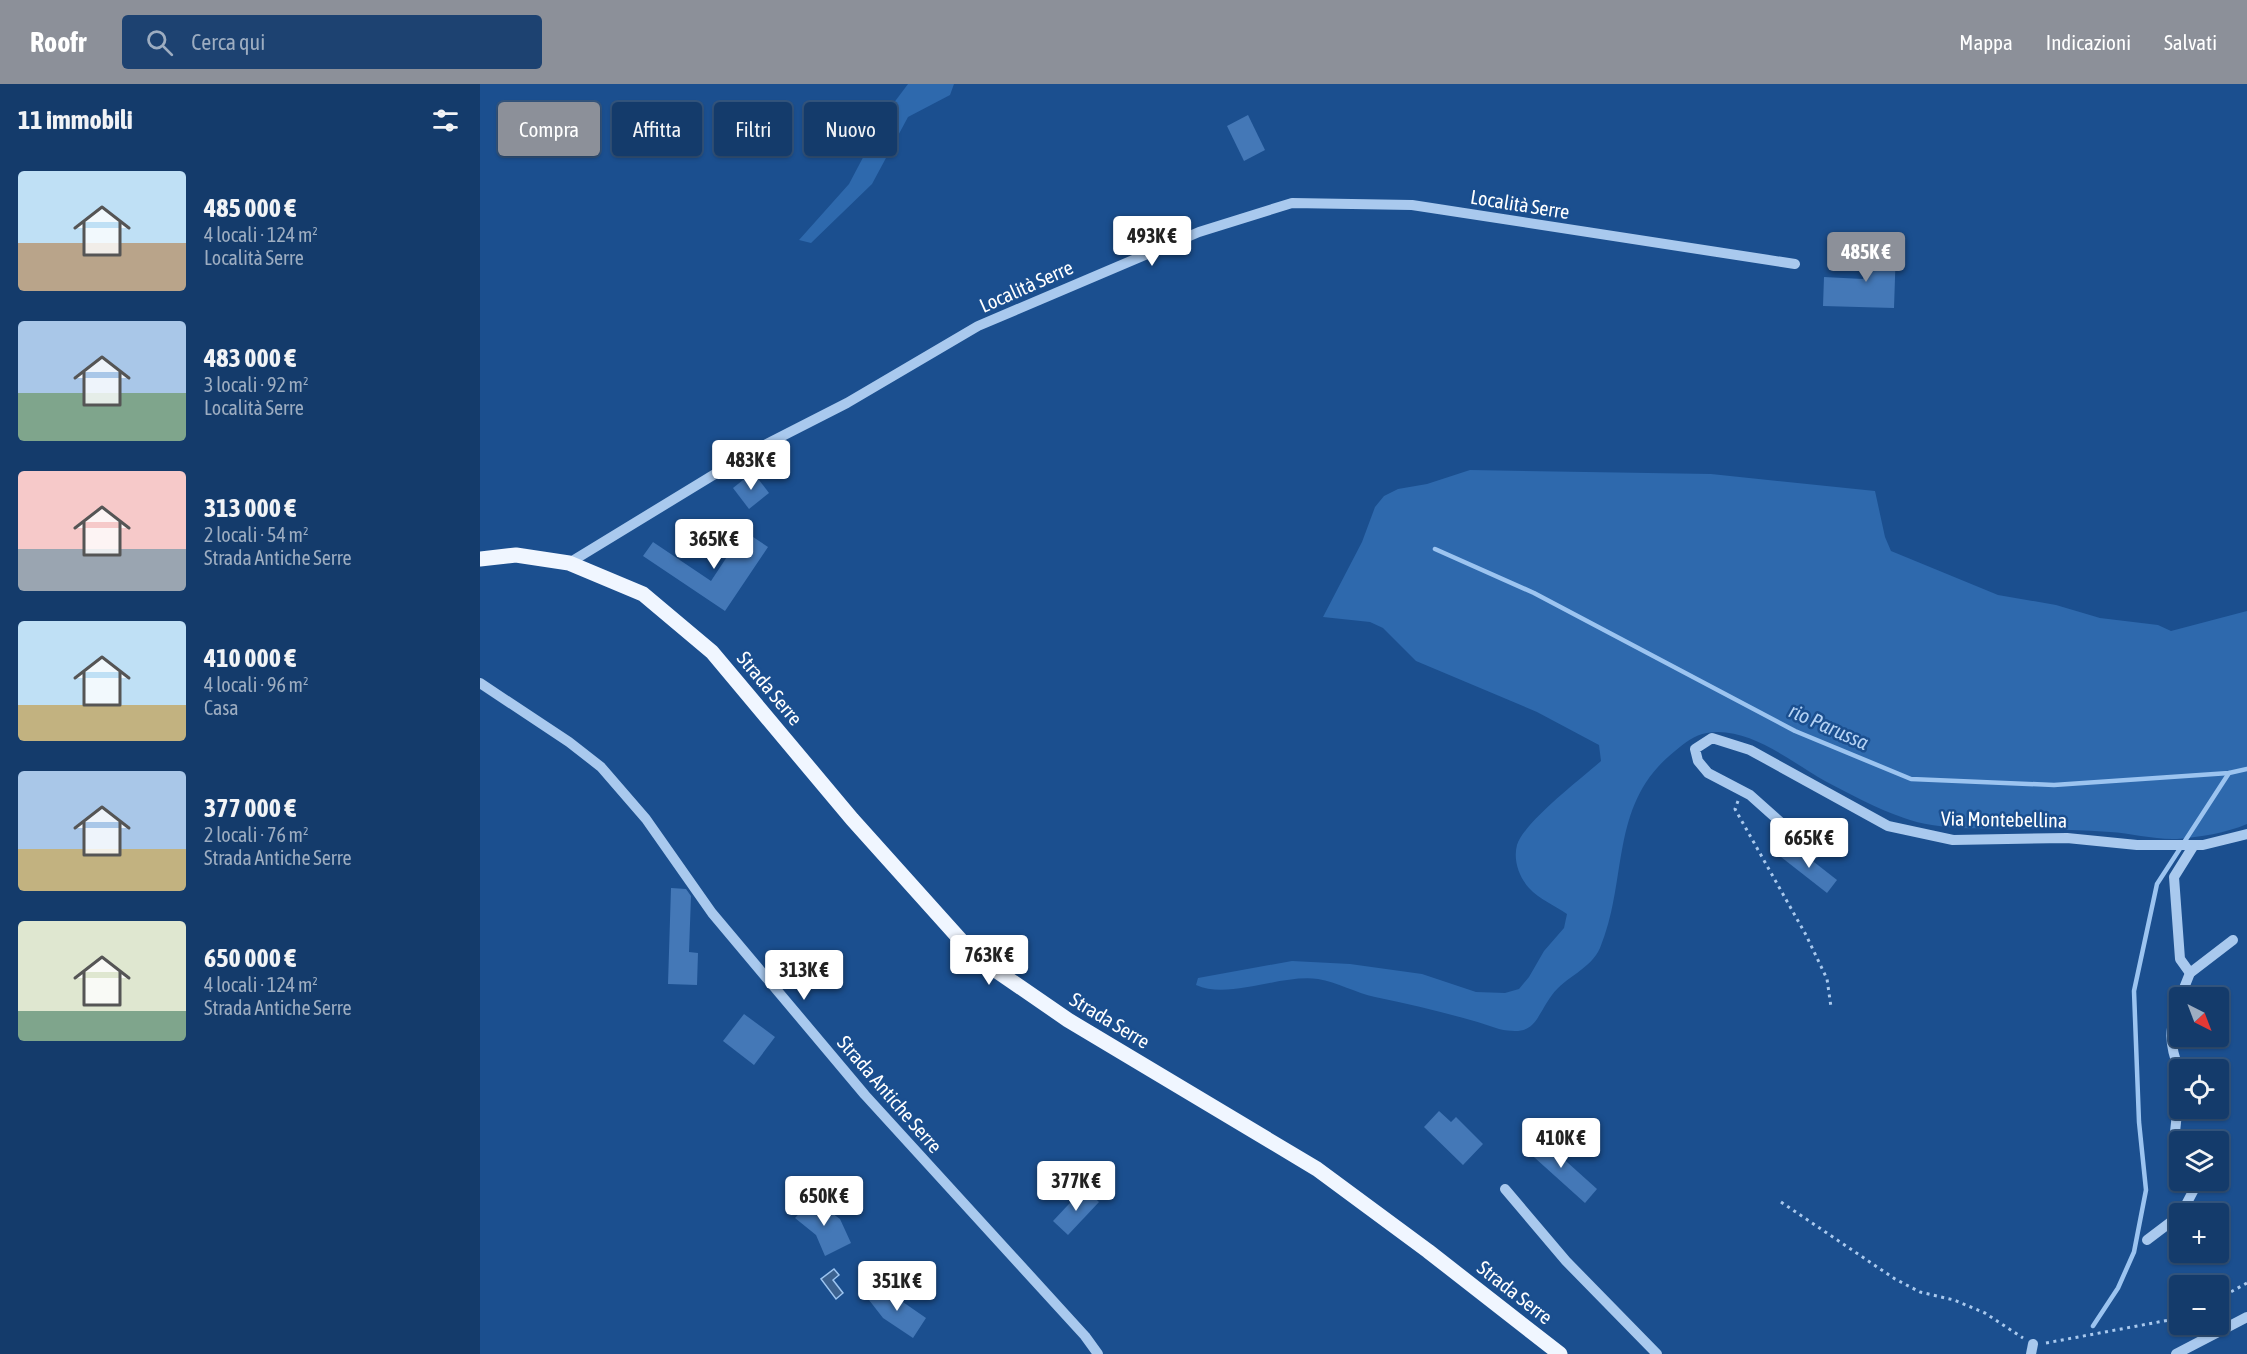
<!DOCTYPE html>
<html lang="it">
<head>
<meta charset="utf-8">
<style>
	:root { --surface:#143b6b; --page:#1d4271; --text:#f1f3f6; --muted:#9dadc1; --line:#33557e; --accent:#8c9099 }
	body { margin:0; font-family:"Asap Condensed",sans-serif; background:var(--page); color:var(--text); height:100vh; display:flex; flex-direction:column; font-size:22px; white-space:nowrap }
	* { box-sizing:border-box; margin:0 }
	p { font-size:20px; color:var(--muted) }
	.icon { flex:none; width:33px; height:33px; fill:none; stroke:currentColor; stroke-width:2; stroke-linecap:round; stroke-linejoin:round }
	.map { position:relative; flex:1; overflow:hidden }
	.details { display:flex; flex-direction:column; background:var(--surface); width:480px }
	.details>* { flex:none }
	.banner { position:absolute; left:18px; top:18px; width:570px; height:54px; display:flex; gap:12px }
	.needle { width:39px; rotate:138deg }
	.buttons { position:absolute; left:1689px; top:903px; display:grid; gap:12px }
	.buttons a { display:grid; place-items:center; width:60px; height:60px; border-radius:6px; background:var(--surface); box-shadow:0 2px 4px #0004,0 0 0 2px var(--line); font-size:30px }
	.price { position:absolute; translate:-50% -51px; padding:0 14px; border-radius:6px; background:#fff; color:#222; font-size:20px; line-height:39px; filter:drop-shadow(0 2px 3px #0008) }
	.price::after { content:''; position:absolute; left:50%; top:36px; width:18px; height:14px; margin-left:-9px; background:inherit; clip-path:polygon(0 0,100% 0,50% 100%) }
	.price.selected { background:var(--accent); color:#fff }
	ul { padding:0; list-style:none }
	li { display:flex; align-items:center; gap:18px; height:150px; padding:0 18px }
	li span { display:grid; place-items:center; flex:none; width:168px; height:120px; border-radius:6px; color:#555 }
	li>.icon { margin-inline-start:auto }
	span .icon { width:72px; height:72px; fill:#fffc; stroke-width:1 }
	li b { font-size:26px }
	h2 { display:flex; justify-content:space-between; align-items:center; height:72px; padding:0 18px; font-size:26px }
	.pill { padding:0 21px; border-radius:6px; background:var(--surface); box-shadow:0 2px 4px #0004,0 0 0 2px var(--line); font-size:21px; line-height:54px }
	.pill.selected { background:var(--accent); color:#fff }
	header { display:flex; align-items:center; gap:36px; box-sizing:border-box; height:84px; padding:0 30px; background:var(--accent); color:#fff }
	header strong { font-size:28px }
	nav { display:flex; gap:33px; margin-inline-start:auto; font-size:21px }
	.search { width:420px; height:54px; background:var(--page); display:flex; align-items:center; gap:15px; box-sizing:border-box; padding:0 21px; border-radius:6px; color:var(--muted); font-size:22px }
	main { display:flex; flex:1; min-height:0 }
	.map>svg:first-child { display:block }
	.green { fill:#2e69ad }
	.water { fill:#3c6290; stroke:#9cc4f0; stroke-width:1.5 }
	.lines { fill:none; stroke-linecap:round; stroke-linejoin:round }
	.stream { stroke:#9cc4f0; stroke-width:4.5 }
	.building { fill:#4478b7 }
	.path { stroke:#a9c9ee; stroke-width:3; stroke-dasharray:3 4.5; stroke-linecap:butt }
	.minor { stroke:#a9c9ee; stroke-width:10 }
	.major { stroke:#f0f6ff; stroke-width:15 }
	.labels { text-anchor:middle; dominant-baseline:central; stroke-width:5; stroke-linejoin:round; paint-order:stroke }
	.street-label { font-size:20px; fill:#fff; stroke:#1b4f8f }
	.water-label { font-size:21px; font-style:italic; fill:#b5d3f5; stroke:#1b4f8f }
</style>
</head>
<body>
<header>
<strong>Roofr</strong>
<div class="search"><svg class="icon" aria-label="search" viewBox="0 0 24 24"><circle cx="10" cy="10" r="6"/><path d="M15 15l6 6"/></svg>Cerca qui</div>
<nav><a>Mappa</a><a>Indicazioni</a><a>Salvati</a></nav>
</header>
<main>
<section class="details">
<h2>11 immobili<svg class="icon" aria-label="filters" viewBox="0 0 24 24"><path d="M4 7h16M4 17h16"/><circle cx="9" cy="7" r="2"/><circle cx="15" cy="17" r="2"/></svg></h2>
<ul>
<li><span style="background:linear-gradient(#bfe0f5 60%,#b9a48a 0)"><svg class="icon" aria-label="home" viewBox="0 0 24 24"><path d="M3 11l9-7 9 7M6 9v11h12V9"/></svg></span><div><b>485 000 €</b><p>4 locali · 124 m²</p><p>Località Serre</p></div></li>
<li><span style="background:linear-gradient(#a9c7e8 60%,#7fa58c 0)"><svg class="icon" aria-label="home" viewBox="0 0 24 24"><path d="M3 11l9-7 9 7M6 9v11h12V9"/></svg></span><div><b>483 000 €</b><p>3 locali · 92 m²</p><p>Località Serre</p></div></li>
<li><span style="background:linear-gradient(#f6c9c9 65%,#9aa5b1 0)"><svg class="icon" aria-label="home" viewBox="0 0 24 24"><path d="M3 11l9-7 9 7M6 9v11h12V9"/></svg></span><div><b>313 000 €</b><p>2 locali · 54 m²</p><p>Strada Antiche Serre</p></div></li>
<li><span style="background:linear-gradient(#bfe0f5 70%,#c2b280 0)"><svg class="icon" aria-label="home" viewBox="0 0 24 24"><path d="M3 11l9-7 9 7M6 9v11h12V9"/></svg></span><div><b>410 000 €</b><p>4 locali · 96 m²</p><p>Casa</p></div></li>
<li><span style="background:linear-gradient(#a9c7e8 65%,#c2b280 0)"><svg class="icon" aria-label="home" viewBox="0 0 24 24"><path d="M3 11l9-7 9 7M6 9v11h12V9"/></svg></span><div><b>377 000 €</b><p>2 locali · 76 m²</p><p>Strada Antiche Serre</p></div></li>
<li><span style="background:linear-gradient(#dfe7d0 75%,#7fa58c 0)"><svg class="icon" aria-label="home" viewBox="0 0 24 24"><path d="M3 11l9-7 9 7M6 9v11h12V9"/></svg></span><div><b>650 000 €</b><p>4 locali · 124 m²</p><p>Strada Antiche Serre</p></div></li>
</ul>
</section>
<div class="map">
<svg width="1767" height="1270" viewBox="0 0 1767 1270">
	<rect width="100%" height="100%" fill="#1b4f8f"/>
	<!-- green -->
	<g class="green">
		<polygon points="428,0 474,0 470,11 428,33 392,100 331,159 319,156 369,100 407,28"/>
		<path d="M990,386L1231,390L1395,407L1405,453L1411,467L1518,511L1576,521L1620,534L1678,541L1691,547L1767,527V740C1746,749 1720,753 1697,755C1675,756 1651,749 1630,748C1599,746 1569,745 1538,745C1501,744 1460,747 1424,734C1397,725 1370,710 1345,697C1311,678 1269,642 1227,649C1214,651 1205,659 1195,667C1128,720 1149,795 1120,864C1111,885 1085,893 1072,911C1054,936 1056,953 1019,945C978,931 937,922 895,913C876,909 857,898 838,895C800,890 749,916 716,901L718,894L812,877L870,880L942,890L996,908L1025,909L1039,905L1049,893L1064,867L1084,844L1087,830C1074,821 1059,815 1049,804C1039,793 1033,776 1037,761C1044,738 1102,694 1121,677L1119,661L1057,628L936,577L903,544L890,538L843,533L882,458L895,423L904,412L918,405L947,400Z"/>
	</g>
	<!-- water -->
	<polygon class="water" points="354,1185 359,1191 353,1196 363,1209 356,1215 341,1195"/>
	<g class="lines">
		<!-- stream -->
		<g class="stream">
			<polyline points="955,465 1054,509 1315,647 1431,695 1574,701 1749,689 1767,685"/>
			<polyline points="1613,1242 1638,1204 1654,1168 1666,1106 1659,1038 1654,907 1677,800 1749,689"/>
		</g>
	</g>
	<!-- building -->
	<g class="building">
		<polygon points="768,31 785,66 764,77 747,42"/>
		<polygon points="1385,163 1416,164 1414,224 1343,222 1344,193 1383,195"/>
		<polygon points="273,388 289,409 269,425 253,404"/>
		<polygon points="264,447 288,463 245,527 163,472 173,458 231,497"/>
		<polygon points="1311,760 1357,796 1347,809 1301,773"/>
		<polygon points="191,804 206,805 211,812 209,868 218,869 217,901 188,900"/>
		<polygon points="264,930 295,953 274,981 243,957"/>
		<polygon points="959,1027 971,1038 976,1033 1003,1060 983,1081 944,1043"/>
		<polygon points="1058,1052 1117,1105 1105,1119 1045,1065"/>
		<polygon points="604,1104 619,1118 588,1151 573,1137"/>
		<polygon points="333,1115 360,1135 371,1159 345,1172 336,1151 315,1134"/>
		<polygon points="408,1201 420,1216 446,1234 433,1254 403,1234 389,1216"/>
	</g>
	<g class="lines">
		<!-- path -->
		<g class="path">
			<polyline points="1258,717 1255,725 1326,851 1347,895 1351,923"/>
			<polyline points="1301,1118 1415,1195 1440,1208 1474,1216 1505,1229 1543,1254"/>
			<polyline points="1738,1215 1767,1199"/>
			<polyline points="1566,1259 1700,1234"/>
		</g>
		<!-- minor -->
		<g class="minor">
			<polyline points="89,479 271,368 367,319 498,242 719,148 812,119 932,121 1315,180"/>
			<polyline points="0,599 89,658 121,683 166,735 232,829 385,1011 605,1252 618,1270"/>
			<polyline points="1335,769 1270,711 1228,689 1218,677 1215,665 1232,654 1270,666 1408,742 1473,756 1587,754 1657,761 1723,761 1767,750"/>
			<polyline points="1710,889 1700,875 1694,793 1714,761"/>
			<polyline points="1700,914 1710,889 1753,856"/>
			<path d="M1700,915C1689,944 1688,959 1700,988"/>
			<polyline points="1700,1001 1695,1048 1701,1058"/>
			<polyline points="1025,1105 1086,1177 1177,1270"/>
			<polyline points="1701,1130 1719,1096"/>
			<polyline points="1667,1156 1700,1131"/>
			<polyline points="1551,1270 1553,1260"/>
			<polyline points="1696,1270 1767,1233"/>
		</g>
		<!-- major -->
		<polyline class="major" points="0,475 36,471 89,479 163,510 232,568 372,735 495,872 588,936 837,1085 948,1167 1080,1270"/>
	</g>
	<g class="labels">
		<!-- street labels -->
		<g class="street-label">
			<text transform="translate(1040 120) rotate(9)">Località Serre</text>
			<text transform="translate(546 202) rotate(-24)">Località Serre</text>
			<text transform="translate(290 604) rotate(50)">Strada Serre</text>
			<text transform="translate(1524 735) rotate(1)">Via Montebellina</text>
			<text transform="translate(630 936) rotate(31)">Strada Serre</text>
			<text transform="translate(410 1010) rotate(49)">Strada Antiche Serre</text>
			<text transform="translate(1035 1208) rotate(38)">Strada Serre</text>
		</g>
		<!-- water labels -->
		<g class="water-label">
			<text transform="translate(1349 642) rotate(24)">rio Parussa</text>
		</g>
	</g>
</svg>
<div class="buttons">
<a><svg class="needle" viewBox="-14 -14 28 28"><path d="M0-13l5 13h-10z" fill="#e53935"/><path d="M0 13l5-13h-10z" fill="#9dadc1"/></svg></a>
<a><svg class="icon" aria-label="locate" viewBox="0 0 24 24"><circle cx="12" cy="12" r="6"/><path d="M12 2v4M12 18v4M2 12h4M18 12h4"/></svg></a>
<a><svg class="icon" aria-label="layers" viewBox="0 0 24 24"><path d="M12 4l9 5-9 5-9-5zM3 14l9 5 9-5"/></svg></a>
<a>+</a>
<a>−</a>
</div>
<b class="price" style="left:672px;top:183px">493K €</b>
<b class="price selected" style="left:1386px;top:199px">485K €</b>
<b class="price" style="left:271px;top:407px">483K €</b>
<b class="price" style="left:234px;top:486px">365K €</b>
<b class="price" style="left:1329px;top:785px">665K €</b>
<b class="price" style="left:509px;top:902px">763K €</b>
<b class="price" style="left:324px;top:917px">313K €</b>
<b class="price" style="left:1081px;top:1085px">410K €</b>
<b class="price" style="left:596px;top:1128px">377K €</b>
<b class="price" style="left:344px;top:1143px">650K €</b>
<b class="price" style="left:417px;top:1228px">351K €</b>
<div class="banner">
<a class="pill selected">Compra</a>
<a class="pill">Affitta</a>
<a class="pill">Filtri</a>
<a class="pill">Nuovo</a>
</div>
</div>
</main>
</body>
</html>
